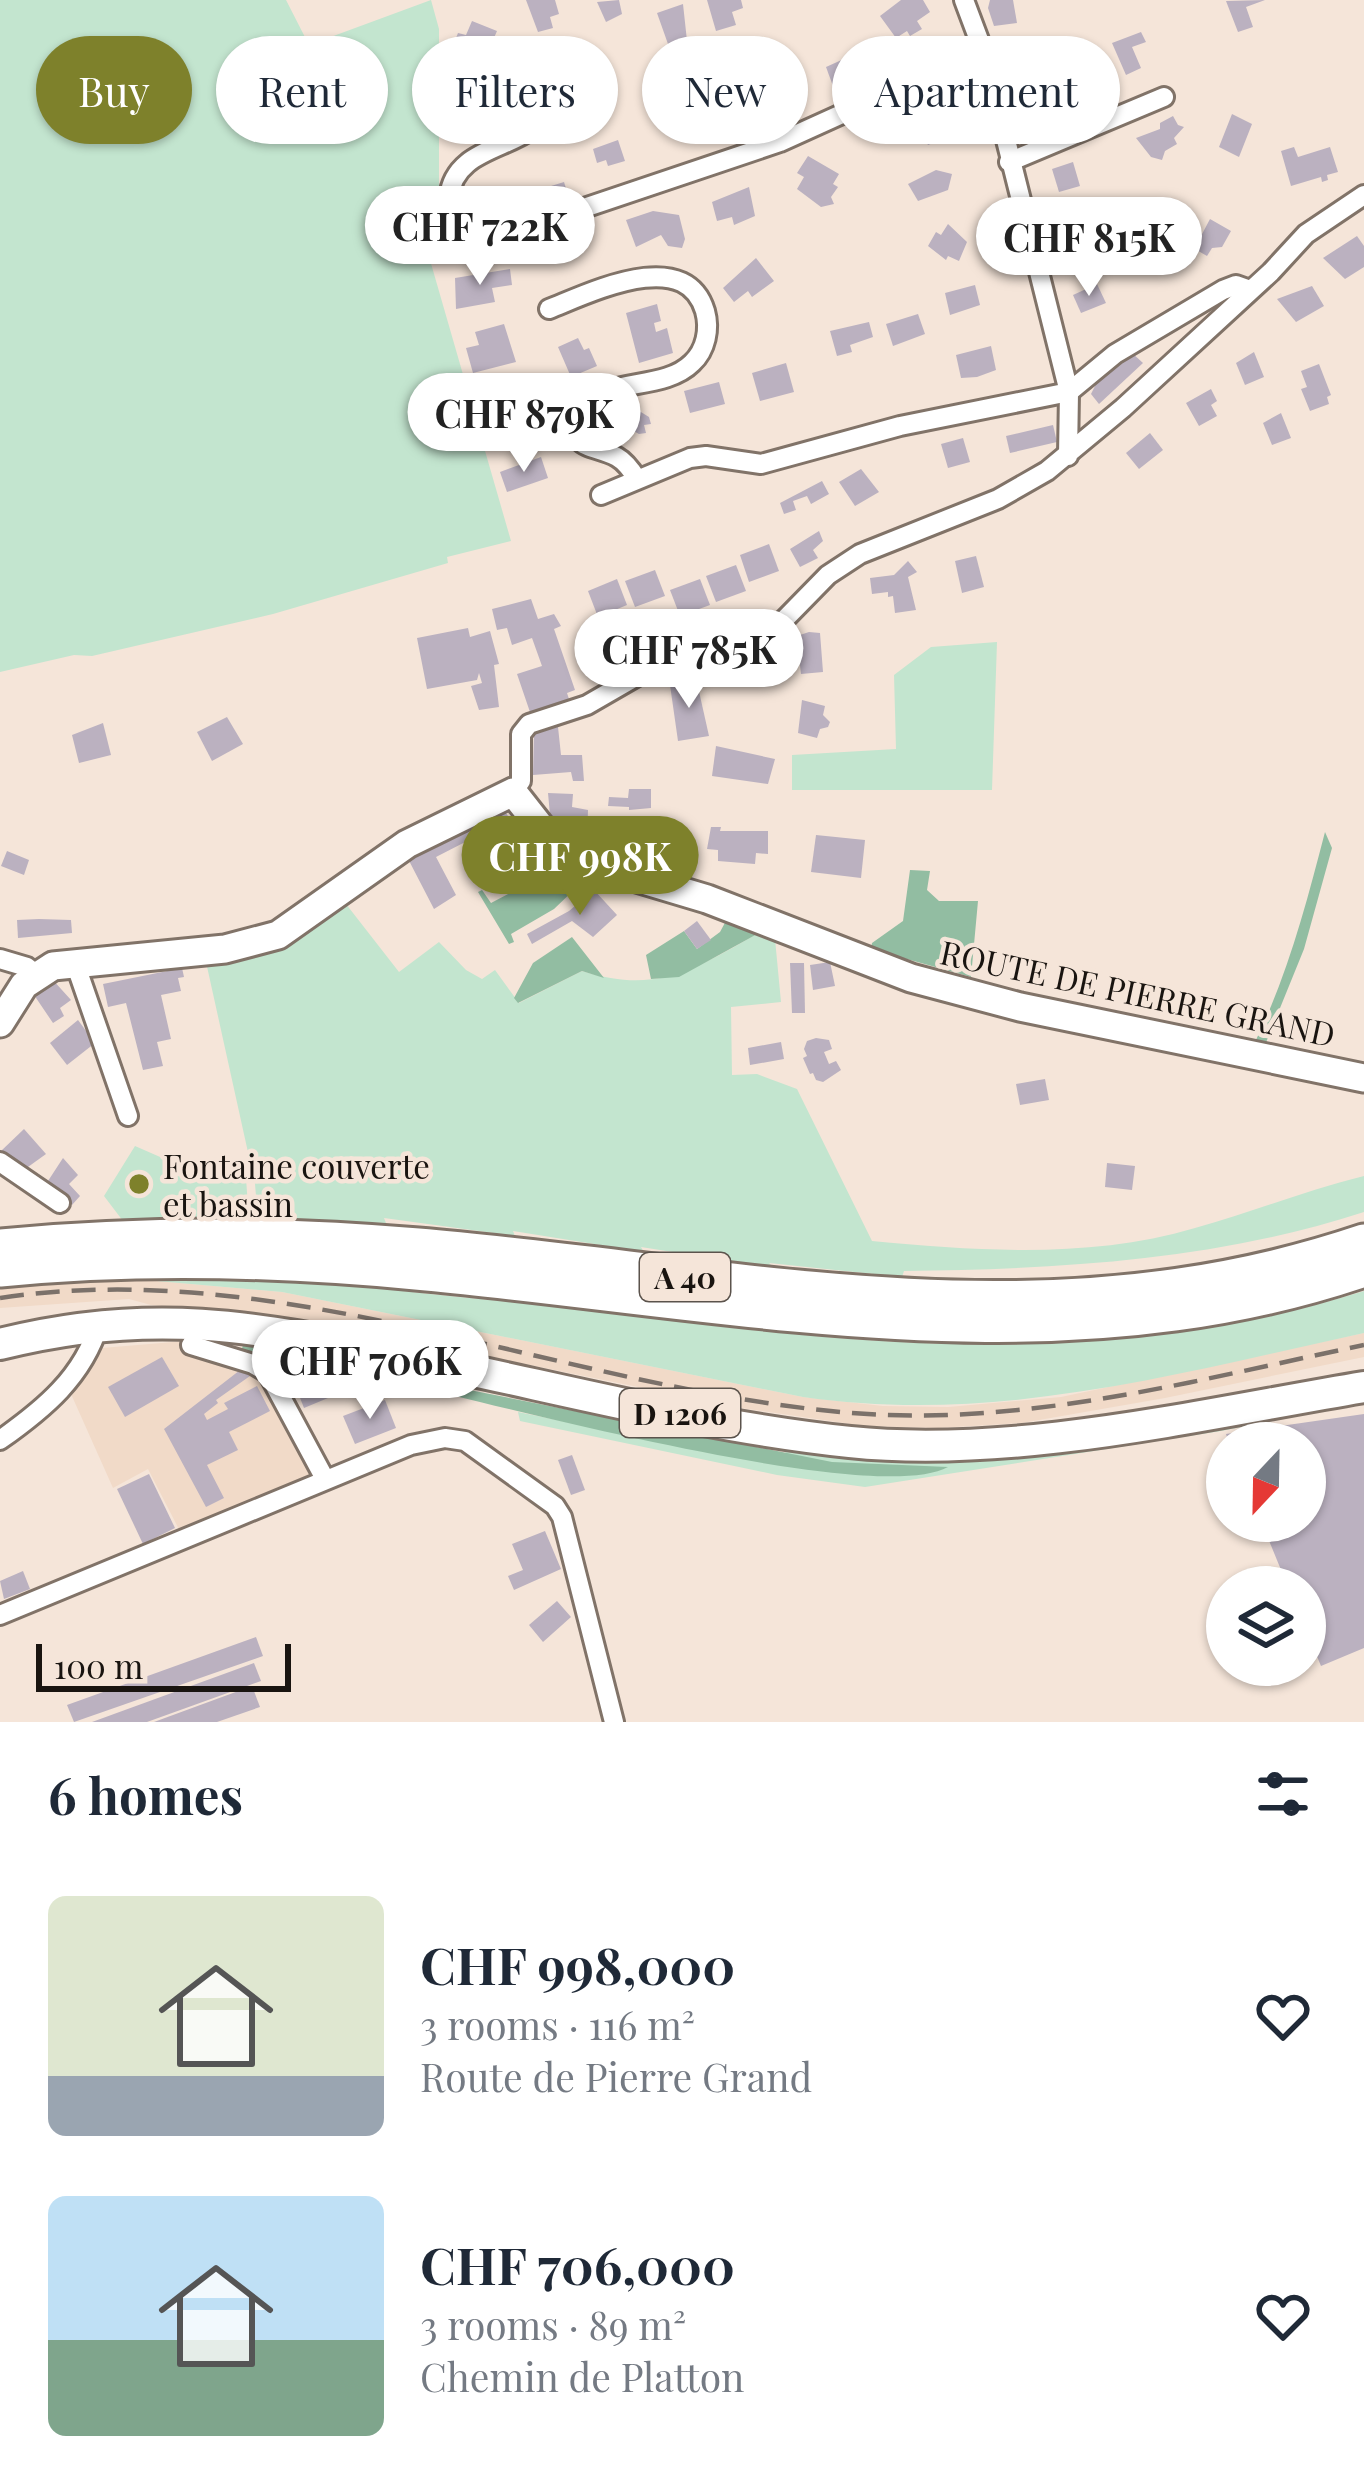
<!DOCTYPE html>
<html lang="en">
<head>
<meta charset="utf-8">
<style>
	:root { --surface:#fff; --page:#f6f6f7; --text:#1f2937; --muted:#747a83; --accent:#7e812b }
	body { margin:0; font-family:"Playfair Display",serif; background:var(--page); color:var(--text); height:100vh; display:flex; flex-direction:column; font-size:45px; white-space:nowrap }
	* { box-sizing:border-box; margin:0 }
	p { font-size:39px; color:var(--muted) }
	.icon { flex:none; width:66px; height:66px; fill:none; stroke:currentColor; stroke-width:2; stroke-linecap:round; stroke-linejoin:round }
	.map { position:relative; height:1722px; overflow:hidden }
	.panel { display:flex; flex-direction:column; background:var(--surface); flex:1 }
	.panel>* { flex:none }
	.top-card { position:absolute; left:36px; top:36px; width:1293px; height:108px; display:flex; gap:24px }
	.needle { width:78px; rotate:202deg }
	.fabs { position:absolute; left:1206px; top:1422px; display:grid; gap:24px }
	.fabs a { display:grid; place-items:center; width:120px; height:120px; border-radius:50%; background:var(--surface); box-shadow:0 3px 9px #0004; font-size:60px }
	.scale { position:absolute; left:36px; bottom:30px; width:255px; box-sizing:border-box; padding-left:12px; border:6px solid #191410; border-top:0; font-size:33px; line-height:42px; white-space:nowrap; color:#191410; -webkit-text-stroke:9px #f5e5d9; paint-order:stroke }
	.price { position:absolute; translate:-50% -102px; padding:0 27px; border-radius:42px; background:#fff; color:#222; font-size:39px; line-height:78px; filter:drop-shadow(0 3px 6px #0008) }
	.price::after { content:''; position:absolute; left:50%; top:72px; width:36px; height:27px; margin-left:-18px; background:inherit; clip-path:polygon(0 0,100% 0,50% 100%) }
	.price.selected { background:var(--accent); color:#fff }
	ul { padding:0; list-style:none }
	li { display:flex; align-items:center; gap:36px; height:300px; padding:0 48px }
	li span { display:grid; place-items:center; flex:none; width:336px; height:240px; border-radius:18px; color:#555 }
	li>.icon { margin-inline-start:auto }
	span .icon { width:144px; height:144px; fill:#fffc; stroke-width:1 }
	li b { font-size:51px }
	h2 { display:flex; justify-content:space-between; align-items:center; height:144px; padding:0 48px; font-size:51px }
	.chip { padding:0 42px; border-radius:54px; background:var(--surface); box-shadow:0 3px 9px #0004; font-size:42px; line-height:108px }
	.chip.selected { background:var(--accent); color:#fff }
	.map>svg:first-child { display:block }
	.built { fill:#f1dac8 }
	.green { fill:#c3e5cf }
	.forest { fill:#92bda2 }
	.building { fill:#bbb1c0 }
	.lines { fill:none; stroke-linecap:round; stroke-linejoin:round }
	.street-casing { stroke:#817368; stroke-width:24 }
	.secondary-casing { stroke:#817368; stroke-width:33 }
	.primary-casing { stroke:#817368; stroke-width:36 }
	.highway-casing { stroke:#817368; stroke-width:39 }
	.street { stroke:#fff; stroke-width:18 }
	.secondary { stroke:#fff; stroke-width:27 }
	.primary { stroke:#fff; stroke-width:30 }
	.highway { stroke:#fff; stroke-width:33 }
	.rail { stroke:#7b716a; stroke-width:4.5; stroke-dasharray:24 12; stroke-linecap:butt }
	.poi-dot { fill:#7e812b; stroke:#f5e5d9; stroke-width:4.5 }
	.labels { text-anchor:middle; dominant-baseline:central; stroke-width:9; stroke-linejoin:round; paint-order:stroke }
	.shield { fill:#f5e5d9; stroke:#5b534c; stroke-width:3 }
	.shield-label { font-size:30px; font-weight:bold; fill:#191410 }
	.street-label { font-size:33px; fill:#191410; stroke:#f5e5d9 }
	.poi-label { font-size:33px; fill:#191410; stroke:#f5e5d9; text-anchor:start }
</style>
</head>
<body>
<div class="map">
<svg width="1364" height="1722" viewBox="0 0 1364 1722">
	<rect width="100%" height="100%" fill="#f5e5d9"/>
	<!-- built -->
	<g class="built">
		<polygon points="111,1277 282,1292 803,1397 883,1406 948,1407 1061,1397 1364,1333 1364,1357 1165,1398 1022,1423 937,1428 864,1426 741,1408 314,1321 151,1305 129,1299 0,1308 0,1287"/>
		<polygon points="197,1340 275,1357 334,1487 187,1545 148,1469 113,1488 67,1385 90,1349"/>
	</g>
	<!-- green -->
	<g class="green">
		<polygon points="0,0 286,0 309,45 431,0 439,29 439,256 430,260 511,541 447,557 448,563 273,614 92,656 74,655 0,672"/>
		<polygon points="997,642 992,790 792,790 792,755 896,749 894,675 931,647"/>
		<path d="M346,904L399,972L439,942L466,970L482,979L495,970L519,1003L582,971C658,995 694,969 759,933L775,939L781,1002L731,1007L732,1075L757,1074L797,1089L872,1241C980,1251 1090,1259 1195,1228C1253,1212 1304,1191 1364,1176V1212C1214,1261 1060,1269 904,1271L902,1277L769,1263L774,1268L641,1247L644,1252L513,1231L515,1236L384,1218L386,1223L258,1220L255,1184L206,962C272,954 293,946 346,904Z"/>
		<polygon points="135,1146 167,1160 172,1170 182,1161 188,1176 246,1178 249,1221 123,1221 104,1196"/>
		<path d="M298,1276C390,1293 485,1298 578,1309C851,1344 1095,1374 1364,1291V1333C1176,1374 997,1425 803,1397L282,1292L111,1277Z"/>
		<path d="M1364,1399V1403L1221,1431L865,1487L777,1475L520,1421L518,1412L783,1466L786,1449C979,1479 1173,1429 1364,1399Z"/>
	</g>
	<!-- forest -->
	<g class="forest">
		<path d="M1325,832L1332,848L1304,949L1265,1045L1255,1042C1288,974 1306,905 1325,832Z"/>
		<polygon points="560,867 578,886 554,909 511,934 514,942 509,944 478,892 482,890 491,903"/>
		<polygon points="910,870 930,871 927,890 939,901 978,901 971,977 871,949 872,943 903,921"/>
		<polygon points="727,919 759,933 679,977 651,979 646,955 684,931 697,949 720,932"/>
		<polygon points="572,937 604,978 582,971 518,1003 514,998 533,963"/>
		<path d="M243,1345L832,1462L948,1467C867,1511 433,1387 322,1364C296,1359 268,1356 241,1352Z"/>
	</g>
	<!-- building -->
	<g class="building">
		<polygon points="526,0 555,0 559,14 550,17 553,28 538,32"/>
		<polygon points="619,0 622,14 606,22 597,2"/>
		<polygon points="707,0 741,0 743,8 732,12 736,25 716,31"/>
		<polygon points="901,0 923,0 930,12 917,21 922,29 910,36 907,31 896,38 880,16"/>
		<polygon points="990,0 1013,0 1017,23 994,26 988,8"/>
		<polygon points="1265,0 1246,7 1253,27 1238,32 1226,1"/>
		<polygon points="683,4 688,50 676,54 672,42 668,44 657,13"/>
		<polygon points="472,21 497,31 490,47 481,43 469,73 452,67 459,50 452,48 458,33 466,35"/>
		<polygon points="1141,32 1146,42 1132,47 1141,68 1126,75 1112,43"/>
		<polygon points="846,58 853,78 833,86 826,67"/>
		<polygon points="1069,64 1081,83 1048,101 1039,83"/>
		<polygon points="574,75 580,86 586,82 591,101 569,114 553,88"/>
		<polygon points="698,82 708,108 670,122 663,103 689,93 687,86"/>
		<polygon points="933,96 940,110 932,114 937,125 932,127 940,140 928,145 923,135 916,138 905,114 927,104 925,99"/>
		<polygon points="1232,114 1252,124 1239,157 1219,147"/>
		<polygon points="1173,116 1178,125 1184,127 1174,138 1177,144 1165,151 1162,160 1151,157 1136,138 1160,129 1160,123"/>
		<polygon points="618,140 625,161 608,166 606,160 597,163 593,149"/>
		<polygon points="1294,147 1298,157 1330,147 1338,172 1327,175 1328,180 1322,182 1321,177 1291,186 1281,151"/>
		<polygon points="808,156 839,174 833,184 838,187 831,197 834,204 821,207 797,189 804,177 797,173"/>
		<polygon points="1073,162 1080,186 1059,192 1052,169"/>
		<polygon points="936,170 952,174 948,190 918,201 908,184"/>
		<polygon points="564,182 572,207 543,216 535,191"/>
		<polygon points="749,187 755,216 734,225 732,217 717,221 712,202"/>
		<polygon points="653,211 679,215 685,239 682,248 668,246 661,235 636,247 626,220"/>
		<polygon points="1210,219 1231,231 1222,247 1212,248 1207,256 1181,241 1189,229 1201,236"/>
		<polygon points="948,224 967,242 959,261 948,256 946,260 928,246 936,232 941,235"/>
		<polygon points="578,235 583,252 553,261 548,245"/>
		<polygon points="1357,236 1364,246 1364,267 1345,279 1323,258"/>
		<polygon points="756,258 774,281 752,297 748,291 734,302 723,288"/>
		<polygon points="510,269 512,285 492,288 495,302 456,309 455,278"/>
		<polygon points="1097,284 1106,303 1081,313 1073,295"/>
		<polygon points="975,285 980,305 950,315 945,293"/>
		<polygon points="1312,286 1324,306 1296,322 1277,299"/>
		<polygon points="657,304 661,321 654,323 656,332 667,328 673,353 639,363 626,313"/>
		<polygon points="918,314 925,334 893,346 886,324"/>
		<polygon points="869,322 873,337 850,345 852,352 837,356 830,331"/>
		<polygon points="504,324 516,362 473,373 466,348 479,345 475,332"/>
		<polygon points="578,338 584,350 589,348 597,366 571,377 558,347"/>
		<polygon points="991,346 996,370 977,377 961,378 956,355"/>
		<polygon points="1254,352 1264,377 1245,385 1236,363"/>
		<polygon points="1132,353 1143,363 1099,404 1091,394 1097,382"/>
		<polygon points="786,363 794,392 760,401 752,373"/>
		<polygon points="1319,364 1331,395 1327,397 1329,404 1310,411 1301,389 1307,387 1301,371"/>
		<polygon points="719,382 725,404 690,413 684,391"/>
		<polygon points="1211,389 1217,401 1211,405 1217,416 1199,426 1186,403"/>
		<polygon points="631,406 649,417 651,424 644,425 646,433 639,434 628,428 612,432 607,412"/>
		<polygon points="1281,413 1291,438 1272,445 1263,423"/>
		<polygon points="1053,425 1057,442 1010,453 1006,436"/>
		<polygon points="1150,433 1163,450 1139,469 1126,453"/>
		<polygon points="963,438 970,462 948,468 941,444"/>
		<polygon points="541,457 548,478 507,492 500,472"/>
		<polygon points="861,469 879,492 855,506 839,482"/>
		<polygon points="822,481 829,494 811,504 807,496 793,501 796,510 784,514 780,503"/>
		<polygon points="819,531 823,541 813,550 818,558 800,567 790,549"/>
		<polygon points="769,544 779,571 749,582 740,555"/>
		<polygon points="976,556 984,587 962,593 955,561"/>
		<polygon points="908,561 917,572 908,577 916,610 895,613 893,596 888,597 888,592 872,594 870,578 894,575"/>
		<polygon points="736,565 746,591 716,602 706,576"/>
		<polygon points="655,570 665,596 635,607 625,581"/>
		<polygon points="617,579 627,605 598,617 588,591"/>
		<polygon points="700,579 710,605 680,616 670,590"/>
		<polygon points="531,599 538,619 554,614 561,626 554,629 575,690 567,693 570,702 531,715 517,674 542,666 532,638 512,645 507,628 497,630 492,609"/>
		<polygon points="468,628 470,637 490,631 499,664 494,665 499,707 479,710 471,686 482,683 479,673 477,680 427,689 417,638"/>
		<polygon points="809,632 820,633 823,672 801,674 799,656 789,657 788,645 798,644 797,636"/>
		<polygon points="631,644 634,656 628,656 632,674 605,679 601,660 577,662 575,651 591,649 591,645"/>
		<polygon points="696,678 709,736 678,741 670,685"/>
		<polygon points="802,700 825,706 823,715 830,722 828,727 820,729 817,738 798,733"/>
		<polygon points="227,717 243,744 212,761 197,732"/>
		<polygon points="103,723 111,755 79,763 72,735"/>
		<polygon points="558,727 561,755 582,755 584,781 573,781 571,772 533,775 534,730"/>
		<polygon points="716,746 775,759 768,784 712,776"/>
		<polygon points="629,789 651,789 651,808 629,810 629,807 608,806 609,797 628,798"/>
		<polygon points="548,793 573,794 572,807 588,810 587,838 558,832 551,826"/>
		<polygon points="502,807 510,819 436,857 456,895 434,909 405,853"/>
		<polygon points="711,827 721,827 720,831 768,831 768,854 756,853 755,864 718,861 718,850 707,849"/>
		<polygon points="816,835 865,840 861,878 811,872"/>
		<polygon points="7,851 29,860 24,875 1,866"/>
		<polygon points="594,890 617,915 593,937 572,921 532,944 527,934 569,911"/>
		<polygon points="39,919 71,920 72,933 18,938 17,920"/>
		<polygon points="697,921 711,940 697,949 684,931"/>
		<polygon points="830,962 835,986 813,990 810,965"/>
		<polygon points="790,963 804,963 805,1013 792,1013"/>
		<polygon points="182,968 184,977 178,978 181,991 161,995 171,1039 157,1042 163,1066 143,1070 126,1003 108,1007 103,984"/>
		<polygon points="52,979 71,1000 60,1008 64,1016 53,1023 32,992"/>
		<polygon points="78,1020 95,1043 67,1065 50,1043"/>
		<polygon points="816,1038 829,1040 832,1049 824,1052 829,1064 836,1061 841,1070 823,1082 816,1080 813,1073 810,1074 803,1058 807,1056 804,1049 807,1041"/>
		<polygon points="781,1042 784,1059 750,1065 748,1048"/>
		<polygon points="1045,1079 1049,1100 1020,1105 1016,1084"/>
		<polygon points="24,1129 46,1154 21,1172 0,1152"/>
		<polygon points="63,1158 78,1175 69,1184 80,1196 72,1205 48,1181"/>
		<polygon points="1107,1163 1135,1166 1132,1190 1105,1187"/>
		<polygon points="162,1357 179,1386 125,1417 108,1387"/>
		<polygon points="244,1367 250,1376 216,1400 218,1403 204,1414 207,1420 228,1409 224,1403 257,1386 270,1411 229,1432 238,1450 207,1465 224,1498 206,1507 164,1429"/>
		<polygon points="319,1376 328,1398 304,1408 295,1385"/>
		<polygon points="385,1400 396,1428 355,1444 343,1416"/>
		<polygon points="1364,1414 1364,1648 1321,1666 1305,1628 1305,1587 1288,1587 1261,1521 1305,1521 1305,1443 1229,1443 1226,1434"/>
		<polygon points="572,1455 585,1490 571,1495 558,1460"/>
		<polygon points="149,1474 175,1528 143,1544 117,1489"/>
		<polygon points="545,1531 561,1569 514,1590 508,1576 523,1570 512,1544"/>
		<polygon points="23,1571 30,1589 4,1599 0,1581"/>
		<polygon points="557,1601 571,1617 543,1642 529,1625"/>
		<polygon points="256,1637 263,1656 74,1722 67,1705"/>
		<polygon points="254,1663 261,1681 147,1722 92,1722"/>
		<polygon points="252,1686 260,1707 217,1722 154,1722"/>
	</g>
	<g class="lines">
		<defs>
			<g id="street">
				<polyline points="964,0 985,56 1069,392 1068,456"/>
				<path d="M530,89L538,115L532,129C503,150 454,152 449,197C448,206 449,216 454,224C463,241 478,242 495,238L780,142L961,60L985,56"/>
				<polyline points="1009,162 1164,97"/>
				<path d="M549,309C590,293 685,245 705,311C710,329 706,350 692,363C662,393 599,375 576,413C568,452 594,444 617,457C626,462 632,471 637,479"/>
				<polyline points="601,495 690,458 706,456 761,464 900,426 1069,392 1115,354 1223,290 1236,285 1250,290"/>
				<polyline points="513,792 521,781 521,734 529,724 587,705 658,664 757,640 782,622 828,575 860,554 998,499 1047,471 1123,408 1271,272 1306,234 1364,195"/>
				<polyline points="0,959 27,967 37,975"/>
				<polyline points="75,963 128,1116"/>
				<polyline points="0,1162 60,1203"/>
				<polyline points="191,1345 253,1364 268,1373 325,1479"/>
				<path d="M0,1440C44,1409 83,1377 99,1324"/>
				<polyline points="0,1615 411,1445 445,1438 465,1441 555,1506 562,1517 614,1722"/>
			</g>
			<polyline id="secondary" points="0,1023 24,985 53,966 225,949 278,935 407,844 513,792 546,834 620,873 707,899 911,978 1020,1007 1364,1078"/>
			<path id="primary" d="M0,1344C159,1304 265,1329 422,1360C563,1389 706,1427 850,1442C1014,1459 1202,1414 1364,1387"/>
			<g id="highway">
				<path d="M0,1246C139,1233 279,1233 418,1245C745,1273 1041,1350 1364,1241"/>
				<path d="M0,1270C143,1256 284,1260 427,1274C740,1304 1056,1375 1364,1270"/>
			</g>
		</defs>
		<!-- street casing -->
		<use href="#street" class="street-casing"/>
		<!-- secondary casing -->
		<use href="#secondary" class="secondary-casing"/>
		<!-- primary casing -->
		<use href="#primary" class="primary-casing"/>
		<!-- highway casing -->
		<use href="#highway" class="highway-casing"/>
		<!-- street -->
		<use href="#street" class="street"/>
		<!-- secondary -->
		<use href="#secondary" class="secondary"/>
		<!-- primary -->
		<use href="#primary" class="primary"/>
		<!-- highway -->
		<use href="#highway" class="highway"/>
		<!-- rail -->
		<path class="rail" d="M0,1298C289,1255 567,1390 852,1413C1025,1427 1196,1380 1364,1345"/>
	</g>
	<!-- markers -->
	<circle class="poi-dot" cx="139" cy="1184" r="12"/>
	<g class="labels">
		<!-- shield labels -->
		<g class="shield">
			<rect x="640" y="1253" width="90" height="48" rx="9"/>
			<rect x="620" y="1389" width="120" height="48" rx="9"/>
		</g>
		<g class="shield-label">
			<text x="685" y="1277">A 40</text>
			<text x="680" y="1413">D 1206</text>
		</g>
		<!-- street labels -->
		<g class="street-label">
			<text transform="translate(1138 992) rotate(12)">ROUTE DE PIERRE GRAND</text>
		</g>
		<!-- poi labels -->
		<g class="poi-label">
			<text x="163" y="1165">Fontaine couverte<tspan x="163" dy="38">et bassin</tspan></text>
		</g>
	</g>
</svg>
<div class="fabs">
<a><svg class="needle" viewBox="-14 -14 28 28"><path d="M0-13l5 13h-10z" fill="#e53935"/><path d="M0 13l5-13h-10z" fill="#747a83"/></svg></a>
<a><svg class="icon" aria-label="layers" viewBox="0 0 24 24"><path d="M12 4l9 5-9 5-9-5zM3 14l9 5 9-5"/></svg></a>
</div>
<div class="scale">100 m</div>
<b class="price" style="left:480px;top:288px">CHF 722K</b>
<b class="price" style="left:1089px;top:299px">CHF 815K</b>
<b class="price" style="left:524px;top:475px">CHF 879K</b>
<b class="price" style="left:689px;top:711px">CHF 785K</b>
<b class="price selected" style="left:580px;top:918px">CHF 998K</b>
<b class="price" style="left:370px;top:1422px">CHF 706K</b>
<div class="top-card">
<a class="chip selected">Buy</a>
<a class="chip">Rent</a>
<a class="chip">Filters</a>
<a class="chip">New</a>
<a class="chip">Apartment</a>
</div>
</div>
<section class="panel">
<h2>6 homes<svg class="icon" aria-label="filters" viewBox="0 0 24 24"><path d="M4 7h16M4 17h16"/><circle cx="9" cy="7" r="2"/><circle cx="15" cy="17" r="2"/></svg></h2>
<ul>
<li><span style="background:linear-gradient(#dfe7d0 75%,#9aa5b1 0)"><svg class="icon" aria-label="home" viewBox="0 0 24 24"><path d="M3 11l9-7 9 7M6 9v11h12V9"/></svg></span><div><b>CHF 998,000</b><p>3 rooms · 116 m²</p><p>Route de Pierre Grand</p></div><svg class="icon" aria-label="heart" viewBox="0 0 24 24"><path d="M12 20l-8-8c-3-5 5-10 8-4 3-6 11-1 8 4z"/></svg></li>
<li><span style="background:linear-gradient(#bfe0f5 60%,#7fa58c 0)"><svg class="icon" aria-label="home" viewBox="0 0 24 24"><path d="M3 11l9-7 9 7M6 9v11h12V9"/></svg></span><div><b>CHF 706,000</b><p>3 rooms · 89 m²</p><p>Chemin de Platton</p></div><svg class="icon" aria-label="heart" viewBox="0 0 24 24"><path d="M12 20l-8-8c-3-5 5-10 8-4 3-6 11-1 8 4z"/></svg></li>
</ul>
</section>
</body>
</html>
